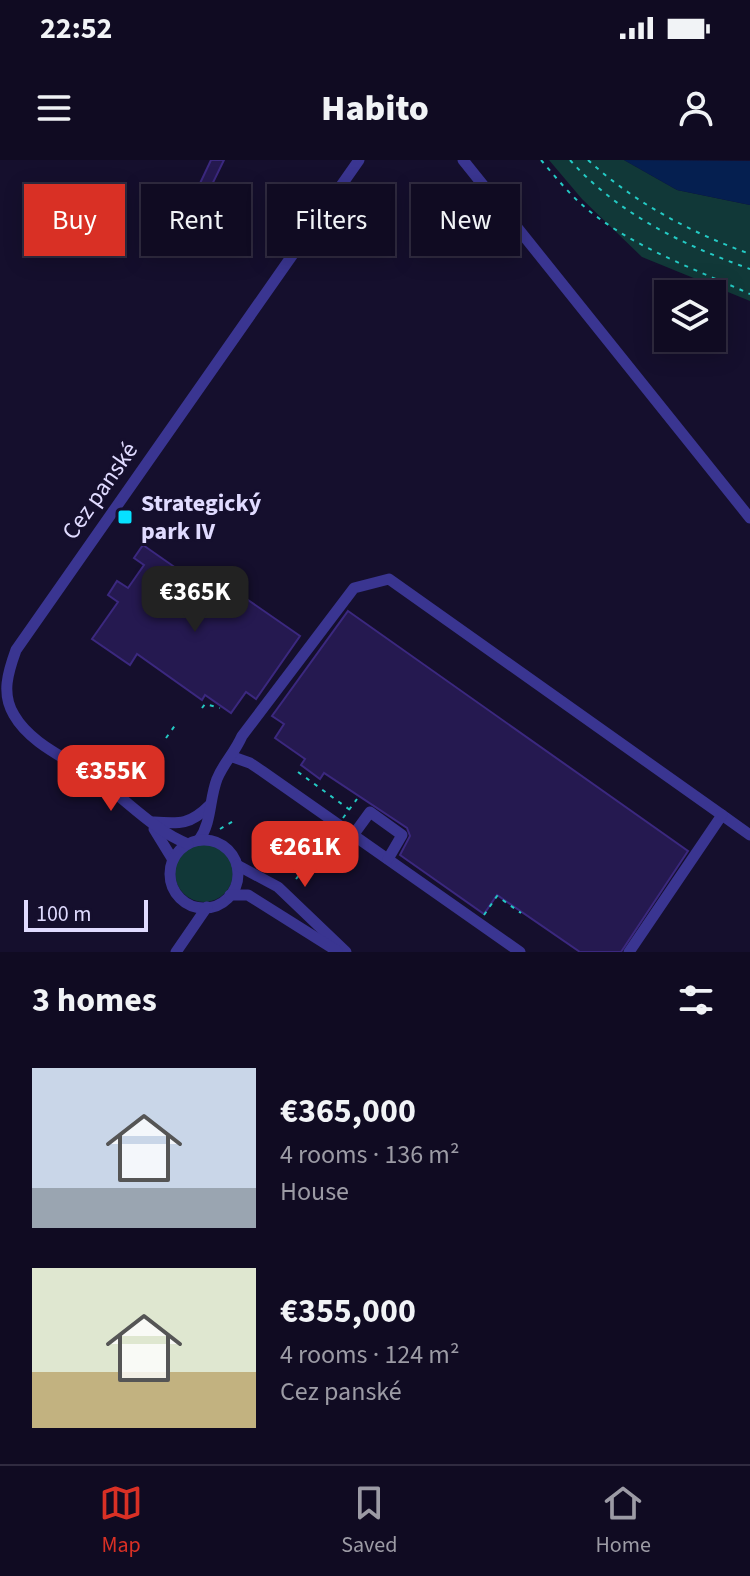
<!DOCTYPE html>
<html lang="en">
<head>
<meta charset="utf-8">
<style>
	:root { --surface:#100b22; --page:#1e192f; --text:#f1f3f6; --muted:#9c9ba5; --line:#302b40; --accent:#d93025 }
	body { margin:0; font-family:"Source Sans 3",sans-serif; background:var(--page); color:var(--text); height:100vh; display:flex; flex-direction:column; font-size:30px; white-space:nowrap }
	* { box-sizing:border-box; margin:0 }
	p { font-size:26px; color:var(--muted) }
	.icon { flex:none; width:44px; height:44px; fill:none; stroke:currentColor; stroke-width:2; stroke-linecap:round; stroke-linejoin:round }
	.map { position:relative; height:792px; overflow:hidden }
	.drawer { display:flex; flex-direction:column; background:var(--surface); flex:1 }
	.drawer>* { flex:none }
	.hud { position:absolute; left:24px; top:24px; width:702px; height:72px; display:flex; gap:16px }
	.controls { position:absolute; left:654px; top:120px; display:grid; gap:16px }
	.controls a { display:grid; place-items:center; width:72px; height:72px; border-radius:0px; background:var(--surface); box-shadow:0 4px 20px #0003,0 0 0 2px var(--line); font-size:40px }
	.scale { position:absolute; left:24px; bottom:20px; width:124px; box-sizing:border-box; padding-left:8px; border:4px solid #e0dbff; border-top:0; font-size:22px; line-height:28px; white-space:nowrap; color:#e0dbff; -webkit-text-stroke:6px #150f2d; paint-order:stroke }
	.price { position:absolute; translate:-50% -68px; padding:0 18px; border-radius:16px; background:var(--accent); color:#fff; font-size:26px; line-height:52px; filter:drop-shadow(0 2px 4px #0008) }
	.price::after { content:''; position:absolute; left:50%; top:48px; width:24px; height:18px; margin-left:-12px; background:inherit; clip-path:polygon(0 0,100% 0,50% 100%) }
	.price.active { background:#222; color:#fff }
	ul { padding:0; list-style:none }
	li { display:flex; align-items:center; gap:24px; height:200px; padding:0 32px }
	li span { display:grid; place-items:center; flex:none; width:224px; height:160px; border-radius:0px; color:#555 }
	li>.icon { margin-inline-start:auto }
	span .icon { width:96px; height:96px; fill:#fffc; stroke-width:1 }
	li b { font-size:34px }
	h2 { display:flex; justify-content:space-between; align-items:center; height:96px; padding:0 32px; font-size:34px }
	.chip { padding:0 28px; border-radius:0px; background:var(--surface); box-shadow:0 4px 20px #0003,0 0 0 2px var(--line); font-size:28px; line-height:72px }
	.chip.active { background:var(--accent); color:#fff }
	.status { display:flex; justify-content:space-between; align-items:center; height:56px; padding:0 40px; background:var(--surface); direction:ltr }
	.status svg { height:22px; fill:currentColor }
	header { display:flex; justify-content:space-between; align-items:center; height:104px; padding:0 32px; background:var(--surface); font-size:36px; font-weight:800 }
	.tab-bar { display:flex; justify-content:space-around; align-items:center; height:112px; border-top:2px solid var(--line); background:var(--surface); font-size:22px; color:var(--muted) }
	.tab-bar a { display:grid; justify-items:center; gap:4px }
	.tab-bar .active { color:var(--accent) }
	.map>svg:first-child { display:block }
	.green { fill:#113838 }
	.water { fill:#051f50 }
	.building { fill:#251950; stroke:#3b287f; stroke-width:2 }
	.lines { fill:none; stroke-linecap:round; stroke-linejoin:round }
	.path { stroke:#24cac4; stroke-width:2; stroke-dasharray:4 6; stroke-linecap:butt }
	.minor { stroke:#3a3591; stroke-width:11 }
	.poi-dot { fill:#07e1ff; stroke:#150f2d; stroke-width:3 }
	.labels { text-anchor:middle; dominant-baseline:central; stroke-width:6; stroke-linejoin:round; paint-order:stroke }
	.street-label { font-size:24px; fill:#e0dbff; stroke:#150f2d }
	.poi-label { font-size:24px; font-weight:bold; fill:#e0dbff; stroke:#150f2d; text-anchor:start }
</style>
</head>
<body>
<div class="status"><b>22:52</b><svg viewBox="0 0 49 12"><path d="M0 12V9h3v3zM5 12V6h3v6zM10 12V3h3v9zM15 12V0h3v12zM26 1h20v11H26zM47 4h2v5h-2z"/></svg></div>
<header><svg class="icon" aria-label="menu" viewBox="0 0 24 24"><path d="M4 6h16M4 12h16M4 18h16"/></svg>Habito<svg class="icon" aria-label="person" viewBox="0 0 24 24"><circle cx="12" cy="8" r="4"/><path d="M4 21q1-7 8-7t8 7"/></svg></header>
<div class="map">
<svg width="750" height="792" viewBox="0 0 750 792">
	<rect width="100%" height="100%" fill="#150f2d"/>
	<!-- green -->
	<g class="green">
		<polygon points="549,0 624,0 677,30 750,45 750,141 642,97 582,39"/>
		<circle cx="204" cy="713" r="29"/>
	</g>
	<!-- water -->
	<polygon class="water" points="624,0 750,1 750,45 677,30"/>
	<!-- building -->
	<g class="building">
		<polygon points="211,0 224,0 204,41 194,36"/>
		<polygon points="143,385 226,443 235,431 300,476 256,539 246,532 231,553 205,535 202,540 137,494 130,505 92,479 118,442 108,435 117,421 128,428 144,405 134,398"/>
		<polygon points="348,451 688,691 621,792 580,792 497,735 484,754 400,695 410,676 407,668 324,613 320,619 301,605 305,599 275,578 284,564 272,556"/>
	</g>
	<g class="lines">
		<!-- path -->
		<g class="path">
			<path d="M541,0C553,14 565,29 579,42C626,85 693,108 750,134"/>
			<path d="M570,0C618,54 683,85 750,109"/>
			<path d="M588,0C636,44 690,72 750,94"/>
			<polyline points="202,548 205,544 220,548"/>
			<polyline points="166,578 176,564"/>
			<polyline points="298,612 350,650"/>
			<polyline points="343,658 357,639"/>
			<polyline points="220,669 235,660"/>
			<polyline points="279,672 285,663"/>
			<polyline points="296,719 304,709"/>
			<polyline points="484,755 497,736 521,753"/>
		</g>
		<!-- minor -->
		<g class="minor">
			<polyline points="463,0 750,358"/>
			<polyline points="233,597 250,603 262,611 520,792"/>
			<polyline points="722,655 750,675"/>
			<path d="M153,662C180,664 190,665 210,645"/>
			<polyline points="154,669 173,700"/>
			<polyline points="354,674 370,652 402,675 388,699"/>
			<path d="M199,680C212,662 209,640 217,619C224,602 234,594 242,576L354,428L389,419L722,655L629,792"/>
			<circle cx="204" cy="714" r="34"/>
			<path d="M188,684C153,670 128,641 97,619C71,600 31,585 14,555C1,534 8,512 16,490L359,0"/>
			<polyline points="237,705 278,727 346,792"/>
			<polyline points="230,735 248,735 337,791"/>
			<polyline points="176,792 207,747"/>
		</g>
	</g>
	<!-- markers -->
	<rect class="poi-dot" x="117" y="349" width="16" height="16" rx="4"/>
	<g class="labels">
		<!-- street labels -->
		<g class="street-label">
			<text transform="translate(100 331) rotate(-55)">Cez panské</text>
		</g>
		<!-- poi labels -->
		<g class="poi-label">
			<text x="141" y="343">Strategický<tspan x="141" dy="28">park IV</tspan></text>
		</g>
	</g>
</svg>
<div class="controls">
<a><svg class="icon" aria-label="layers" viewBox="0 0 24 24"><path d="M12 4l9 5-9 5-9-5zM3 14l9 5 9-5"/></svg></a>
</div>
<div class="scale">100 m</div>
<b class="price active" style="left:195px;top:474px">€365K</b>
<b class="price" style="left:111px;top:653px">€355K</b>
<b class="price" style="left:305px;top:729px">€261K</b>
<div class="hud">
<a class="chip active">Buy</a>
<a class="chip">Rent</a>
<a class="chip">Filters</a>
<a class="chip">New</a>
</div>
</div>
<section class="drawer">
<h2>3 homes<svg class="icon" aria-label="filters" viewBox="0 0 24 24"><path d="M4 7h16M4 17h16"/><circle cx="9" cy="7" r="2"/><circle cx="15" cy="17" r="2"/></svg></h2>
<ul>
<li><span style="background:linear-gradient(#c9d6e8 75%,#9aa5b1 0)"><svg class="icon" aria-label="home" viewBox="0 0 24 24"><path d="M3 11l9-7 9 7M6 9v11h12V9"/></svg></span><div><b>€365,000</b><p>4 rooms · 136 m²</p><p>House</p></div></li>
<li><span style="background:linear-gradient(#dfe7d0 65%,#c2b280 0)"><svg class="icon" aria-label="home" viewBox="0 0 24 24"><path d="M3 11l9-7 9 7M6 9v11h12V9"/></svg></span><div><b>€355,000</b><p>4 rooms · 124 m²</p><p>Cez panské</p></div></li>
</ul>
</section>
<nav class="tab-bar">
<a class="active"><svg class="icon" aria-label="map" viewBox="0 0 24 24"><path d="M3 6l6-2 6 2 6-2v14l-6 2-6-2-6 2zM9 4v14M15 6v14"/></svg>Map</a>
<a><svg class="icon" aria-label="saved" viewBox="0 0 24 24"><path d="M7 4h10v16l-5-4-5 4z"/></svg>Saved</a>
<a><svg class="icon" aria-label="home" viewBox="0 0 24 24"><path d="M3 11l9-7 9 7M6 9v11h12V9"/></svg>Home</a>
</nav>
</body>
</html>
